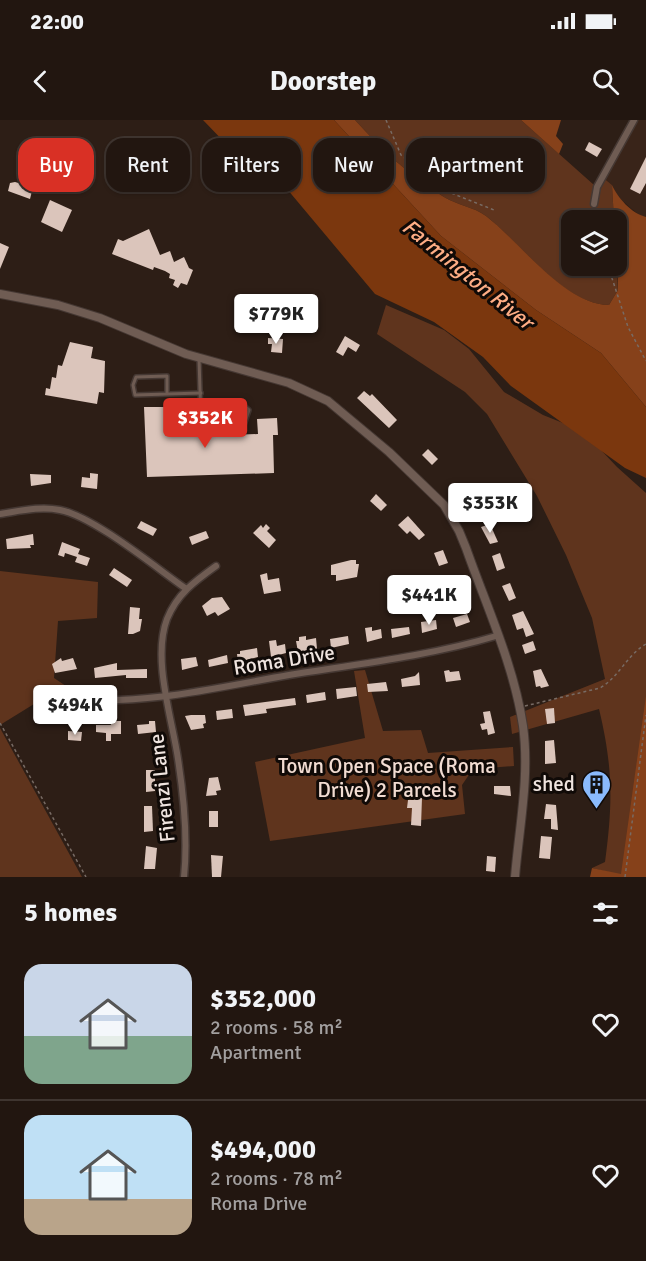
<!DOCTYPE html>
<html lang="en">
<head>
<meta charset="utf-8">
<style>
	:root { --surface:#221610; --page:#2e231e; --text:#f1f3f6; --muted:#a29f9f; --line:#3f3530; --accent:#d93025 }
	body { margin:0; font-family:Signika,sans-serif; background:var(--page); color:var(--text); height:100vh; display:flex; flex-direction:column; font-size:22px; white-space:nowrap }
	* { box-sizing:border-box; margin:0 }
	p { font-size:20px; color:var(--muted) }
	.icon { flex:none; width:33px; height:33px; fill:none; stroke:currentColor; stroke-width:2; stroke-linecap:round; stroke-linejoin:round }
	.map { position:relative; height:757px; overflow:hidden }
	.details { display:flex; flex-direction:column; background:var(--surface); flex:1 }
	.details>* { flex:none }
	.guide { position:absolute; left:18px; top:18px; width:610px; height:54px; display:flex; gap:12px }
	.tools { position:absolute; left:561px; top:90px; display:grid; gap:12px }
	.tools a { display:grid; place-items:center; width:66px; height:66px; border-radius:12px; background:var(--surface); box-shadow:0 2px 4px #0004,0 0 0 2px var(--line); font-size:30px }
	.price { position:absolute; translate:-50% -51px; padding:0 14px; border-radius:6px; background:#fff; color:#222; font-size:20px; line-height:39px; filter:drop-shadow(0 2px 3px #0008) }
	.price::after { content:''; position:absolute; left:50%; top:36px; width:18px; height:14px; margin-left:-9px; background:inherit; clip-path:polygon(0 0,100% 0,50% 100%) }
	.price.current { background:var(--accent); color:#fff }
	ul { padding:0; list-style:none }
	li { display:flex; align-items:center; gap:18px; height:150px; padding:0 24px }
	li+li { border-top:2px solid var(--line) }
	li span { display:grid; place-items:center; flex:none; width:168px; height:120px; border-radius:18px; color:#555 }
	li>.icon { margin-inline-start:auto }
	span .icon { width:72px; height:72px; fill:#fffc; stroke-width:1 }
	li b { font-size:26px }
	h2 { display:flex; justify-content:space-between; align-items:center; height:72px; padding:0 24px; font-size:26px }
	.tag { padding:0 21px; border-radius:18px; background:var(--surface); box-shadow:0 2px 4px #0004,0 0 0 2px var(--line); font-size:21px; line-height:54px }
	.tag.current { background:var(--accent); color:#fff }
	.status { display:flex; justify-content:space-between; align-items:center; height:42px; padding:0 30px; background:var(--surface); direction:ltr }
	.status svg { height:16px; fill:currentColor }
	header { display:flex; justify-content:space-between; align-items:center; height:78px; padding:0 24px; background:var(--surface); font-size:27px; font-weight:800 }
	.map>svg:first-child { display:block }
	.built { fill:#392419 }
	.green { fill:#5f341d }
	.forest { fill:#86411a }
	.water { fill:#7b370e }
	.building { fill:#dbc5bb }
	.lines { fill:none; stroke-linecap:round; stroke-linejoin:round }
	.service-casing { stroke:#453833; stroke-width:6 }
	.minor-casing { stroke:#453833; stroke-width:9 }
	.tertiary-casing { stroke:#453833; stroke-width:10 }
	.path { stroke:#786b64; stroke-width:1.5; stroke-dasharray:3 3; stroke-linecap:butt }
	.service { stroke:#6f5c53; stroke-width:3 }
	.minor { stroke:#6f5c53; stroke-width:6 }
	.tertiary { stroke:#6f5c53; stroke-width:8 }
	.labels { text-anchor:middle; dominant-baseline:central; stroke-width:6; stroke-linejoin:round; paint-order:stroke }
	.street-label { font-size:21px; fill:#efe4df; stroke:#100a07 }
	.park-label { font-size:21px; fill:#f2dcd2; stroke:#100a07 }
	.poi-label { font-size:21px; fill:#efe4df; stroke:#100a07; text-anchor:end }
	.water-label { font-size:22px; font-style:italic; fill:#fead85; stroke:#100a07 }
</style>
</head>
<body>
<div class="status"><b>22:00</b><svg viewBox="0 0 49 12"><path d="M0 12V9h3v3zM5 12V6h3v6zM10 12V3h3v9zM15 12V0h3v12zM26 1h20v11H26zM47 4h2v5h-2z"/></svg></div>
<header><svg class="icon" aria-label="back" viewBox="0 0 24 24"><path d="M15 5l-7 7 7 7"/></svg>Doorstep<svg class="icon" aria-label="search" viewBox="0 0 24 24"><circle cx="10" cy="10" r="6"/><path d="M15 15l6 6"/></svg></header>
<div class="map">
<svg width="646" height="757" viewBox="0 0 646 757">
	<rect width="100%" height="100%" fill="#2d1e16"/>
	<!-- built -->
	<polygon class="built" points="634,0 646,0 646,97 640,96 617,76 612,65 601,56"/>
	<!-- green -->
	<g class="green">
		<path d="M355,0H521L594,65L601,56L612,65L614,100H572V146H616L618,170L609,185C564,185 520,122 486,96C474,87 457,85 444,77C410,56 382,30 355,0Z"/>
		<path d="M386,185L444,210L469,229L504,272L543,295L583,311L617,347L646,373V757H612V753L592,748L605,742C613,683 613,647 599,589L512,614L510,597L605,559L592,498L566,435L537,376L487,294L465,272L377,214Z"/>
		<polygon points="0,451 98,462 97,498 58,501 54,558 72,570 70,580 47,576 0,605"/>
		<polygon points="365,550 383,611 421,610 428,633 513,627 514,646 473,649 462,665 465,694 270,721 255,642 365,618 354,551"/>
		<polygon points="0,608 82,757 0,757"/>
	</g>
	<!-- forest -->
	<g class="forest">
		<path d="M334,0H355C382,30 410,56 444,77C457,85 474,87 486,96C520,122 565,185 609,185L618,170L616,100H614L612,65C618,78 631,93 646,97V287L601,233L536,190L441,116Z"/>
		<polygon points="521,0 561,0 556,16 563,24 559,34"/>
		<polygon points="646,576 646,757 590,757 592,748 621,754"/>
	</g>
	<!-- water -->
	<polygon class="water" points="203,0 334,0 441,116 536,190 601,233 646,287 646,358 625,348 511,266 483,237 434,202 375,174 287,69 231,29"/>
	<!-- building -->
	<g class="building">
		<polygon points="589,22 602,29 597,37 585,30"/>
		<polygon points="646,37 646,63 640,74 630,69"/>
		<polygon points="15,62 33,67 30,79 8,71 10,63"/>
		<polygon points="50,80 72,90 62,112 41,102"/>
		<polygon points="149,109 160,135 170,131 174,142 184,137 189,148 193,150 187,165 181,163 178,168 173,165 175,160 169,158 170,154 165,151 154,147 153,150 112,134 118,119 123,121"/>
		<polygon points="0,123 9,127 0,149"/>
		<polygon points="345,216 360,225 356,232 348,227 343,236 336,232"/>
		<polygon points="268,218 283,219 282,233 271,232 272,224 268,224"/>
		<polygon points="70,222 93,227 91,238 105,241 104,273 99,272 97,284 45,275 46,268 50,269 52,257 56,258 58,245 62,246"/>
		<polygon points="364,271 370,276 372,274 397,300 389,308 357,278"/>
		<polygon points="144,287 168,287 168,304 202,304 202,316 258,314 257,299 277,298 278,315 273,315 274,353 147,357"/>
		<polygon points="428,329 438,339 432,345 422,335"/>
		<polygon points="90,353 98,354 97,369 81,367 82,357 90,358"/>
		<polygon points="30,354 51,355 51,363 31,366"/>
		<polygon points="476,373 484,385 474,392 466,379"/>
		<polygon points="376,374 387,385 381,391 370,381"/>
		<polygon points="408,396 425,415 419,420 410,411 407,414 398,405"/>
		<polygon points="141,401 157,409 153,416 137,408"/>
		<polygon points="266,404 270,408 267,411 276,420 269,428 253,413 261,405 263,408"/>
		<polygon points="490,404 498,422 490,424 481,407"/>
		<polygon points="206,411 209,418 192,425 189,417"/>
		<polygon points="33,414 34,425 30,425 31,428 7,429 6,419"/>
		<polygon points="62,422 80,429 78,434 90,438 87,446 75,442 77,437 65,433 64,437 58,435"/>
		<polygon points="443,430 448,443 439,446 434,433"/>
		<polygon points="500,433 505,448 497,451 492,436"/>
		<polygon points="351,440 356,440 356,444 359,444 357,457 336,461 336,455 331,455 331,445"/>
		<polygon points="114,448 132,460 127,467 109,455"/>
		<polygon points="267,453 268,460 279,458 281,471 264,474 260,455"/>
		<polygon points="510,463 516,478 509,481 502,466"/>
		<polygon points="222,477 230,489 218,496 215,492 207,496 202,486 212,478"/>
		<polygon points="130,487 140,488 139,499 142,499 140,511 133,514 128,514"/>
		<polygon points="523,491 534,514 526,517 523,508 517,510 512,495"/>
		<polygon points="467,494 470,502 456,507 453,498"/>
		<polygon points="436,500 437,509 422,513 421,502"/>
		<polygon points="372,507 372,511 381,509 382,518 367,522 365,508"/>
		<polygon points="409,507 410,514 392,518 391,509"/>
		<polygon points="306,516 306,520 316,518 317,529 298,532 296,521 299,521 299,517"/>
		<polygon points="348,516 349,524 331,528 330,519"/>
		<polygon points="276,520 277,526 285,524 286,533 271,537 269,521"/>
		<polygon points="533,521 536,530 525,534 522,525"/>
		<polygon points="257,528 258,537 238,542 237,534 240,534 240,531"/>
		<polygon points="227,535 228,543 209,547 208,540"/>
		<polygon points="196,537 198,546 182,550 181,539"/>
		<polygon points="61,538 62,541 73,538 77,549 55,553 52,544"/>
		<polygon points="117,543 117,550 147,549 147,558 126,558 126,555 95,558 94,548"/>
		<polygon points="541,549 549,566 541,568 540,566 536,567 533,551"/>
		<polygon points="449,550 450,552 459,551 461,560 446,562 444,551"/>
		<polygon points="419,552 420,565 402,567 401,559 415,556"/>
		<polygon points="386,562 388,571 368,572 367,564"/>
		<polygon points="356,567 357,576 337,579 336,569"/>
		<polygon points="325,572 326,580 307,583 306,575"/>
		<polygon points="295,578 296,585 266,589 267,593 245,596 243,585"/>
		<polygon points="43,584 50,597 37,602 34,596 38,593 35,589"/>
		<polygon points="554,588 555,603 547,604 545,589"/>
		<polygon points="232,589 233,598 217,600 216,591"/>
		<polygon points="490,591 495,613 488,615 487,609 482,610 480,604 485,603 483,592"/>
		<polygon points="191,595 205,595 206,603 203,604 204,608 191,610 185,596"/>
		<polygon points="110,601 121,601 121,614 111,614 111,621 106,621 106,613 96,612 96,605 111,605"/>
		<polygon points="149,601 155,601 156,612 138,614 137,605 149,604"/>
		<polygon points="68,611 82,612 81,621 68,620"/>
		<polygon points="554,620 556,643 545,644 545,621"/>
		<polygon points="146,650 155,650 155,671 146,672"/>
		<polygon points="218,657 221,670 216,671 217,675 206,676 209,658"/>
		<polygon points="494,666 510,666 511,676 494,674"/>
		<polygon points="415,678 422,678 421,706 411,705 412,688 407,688 408,680 414,680"/>
		<polygon points="546,684 556,685 558,710 551,709 551,699 544,699"/>
		<polygon points="144,686 152,686 153,711 144,712"/>
		<rect x="209" y="691" width="9" height="16"/>
		<polygon points="541,716 552,717 550,739 539,738"/>
		<polygon points="146,726 157,728 155,749 144,749"/>
		<polygon points="211,735 223,736 221,757 212,757"/>
		<polygon points="487,736 496,737 495,752 486,751"/>
	</g>
	<g class="lines">
		<defs>
			<g id="service">
				<polyline points="199,239 201,300"/>
				<polyline points="167,274 167,256 136,257 133,265 135,275 201,273"/>
				<polyline points="201,284 242,284 249,290 243,308"/>
			</g>
			<g id="minor">
				<polyline points="594,84 597,67 634,0"/>
				<path d="M0,394C20,391 40,386 60,390C93,396 155,447 185,468"/>
				<path d="M76,579C148,585 219,567 289,555C359,544 429,536 496,516"/>
				<path d="M184,757C188,718 184,678 178,639C172,598 152,539 167,499C177,474 195,461 216,446"/>
			</g>
			<path id="tertiary" d="M0,174L58,185L100,198L186,234L289,263L328,281L389,332L444,385L459,411L466,428C486,485 514,545 523,606C530,656 519,708 515,757"/>
		</defs>
		<!-- service casing -->
		<use href="#service" class="service-casing"/>
		<!-- minor casing -->
		<use href="#minor" class="minor-casing"/>
		<!-- tertiary casing -->
		<use href="#tertiary" class="tertiary-casing"/>
		<!-- path -->
		<g class="path">
			<polyline points="386,0 401,35 446,71 494,90"/>
			<polyline points="608,146 628,207 646,241"/>
			<path d="M525,586L600,568C619,557 627,535 646,524"/>
			<polyline points="0,603 86,757"/>
			<polyline points="625,757 646,595"/>
		</g>
		<!-- service -->
		<use href="#service" class="service"/>
		<!-- minor -->
		<use href="#minor" class="minor"/>
		<!-- tertiary -->
		<use href="#tertiary" class="tertiary"/>
	</g>
	<!-- icons -->
	<defs>
		<symbol id="building-pin" viewBox="-11 -11 22 30"><path d="M0 17L-7.5 6A9.5 9.5 0 1 1 7.5 6Z" fill="#8abafc" stroke="#100a07"/><path d="M-4-6H4V6H1V3H-1V6H-4ZM-2.5-4.3h1.7v1.8h-1.7ZM.8-4.3h1.7v1.8H.8ZM-2.5-1h1.7V.8h-1.7ZM.8-1h1.7V.8H.8Z" fill="#111"/></symbol>
	</defs>
	<g fill-rule="evenodd">
		<use href="#building-pin" x="580" y="648" width="33" height="45"/>
	</g>
	<g class="labels">
		<!-- street labels -->
		<g class="street-label">
			<text transform="translate(284 540) rotate(-9)">Roma Drive</text>
			<text transform="translate(162 668) rotate(-96)">Firenzi Lane</text>
		</g>
		<!-- park labels -->
		<g class="park-label">
			<text x="387" y="646">Town Open Space (Roma<tspan x="387" dy="24">Drive) 2 Parcels</tspan></text>
		</g>
		<!-- poi labels -->
		<g class="poi-label">
			<text x="575" y="664">shed</text>
		</g>
		<!-- water labels -->
		<g class="water-label">
			<text transform="translate(468 154) rotate(39)">Farmington River</text>
		</g>
	</g>
</svg>
<div class="tools">
<a><svg class="icon" aria-label="layers" viewBox="0 0 24 24"><path d="M12 4l9 5-9 5-9-5zM3 14l9 5 9-5"/></svg></a>
</div>
<b class="price" style="left:276px;top:225px">$779K</b>
<b class="price current" style="left:205px;top:329px">$352K</b>
<b class="price" style="left:490px;top:414px">$353K</b>
<b class="price" style="left:429px;top:506px">$441K</b>
<b class="price" style="left:75px;top:616px">$494K</b>
<div class="guide">
<a class="tag current">Buy</a>
<a class="tag">Rent</a>
<a class="tag">Filters</a>
<a class="tag">New</a>
<a class="tag">Apartment</a>
</div>
</div>
<section class="details">
<h2>5 homes<svg class="icon" aria-label="filters" viewBox="0 0 24 24"><path d="M4 7h16M4 17h16"/><circle cx="9" cy="7" r="2"/><circle cx="15" cy="17" r="2"/></svg></h2>
<ul>
<li><span style="background:linear-gradient(#c9d6e8 60%,#7fa58c 0)"><svg class="icon" aria-label="home" viewBox="0 0 24 24"><path d="M3 11l9-7 9 7M6 9v11h12V9"/></svg></span><div><b>$352,000</b><p>2 rooms · 58 m²</p><p>Apartment</p></div><svg class="icon" aria-label="heart" viewBox="0 0 24 24"><path d="M12 20l-8-8c-3-5 5-10 8-4 3-6 11-1 8 4z"/></svg></li>
<li><span style="background:linear-gradient(#bfe0f5 70%,#b9a48a 0)"><svg class="icon" aria-label="home" viewBox="0 0 24 24"><path d="M3 11l9-7 9 7M6 9v11h12V9"/></svg></span><div><b>$494,000</b><p>2 rooms · 78 m²</p><p>Roma Drive</p></div><svg class="icon" aria-label="heart" viewBox="0 0 24 24"><path d="M12 20l-8-8c-3-5 5-10 8-4 3-6 11-1 8 4z"/></svg></li>
</ul>
</section>
</body>
</html>
